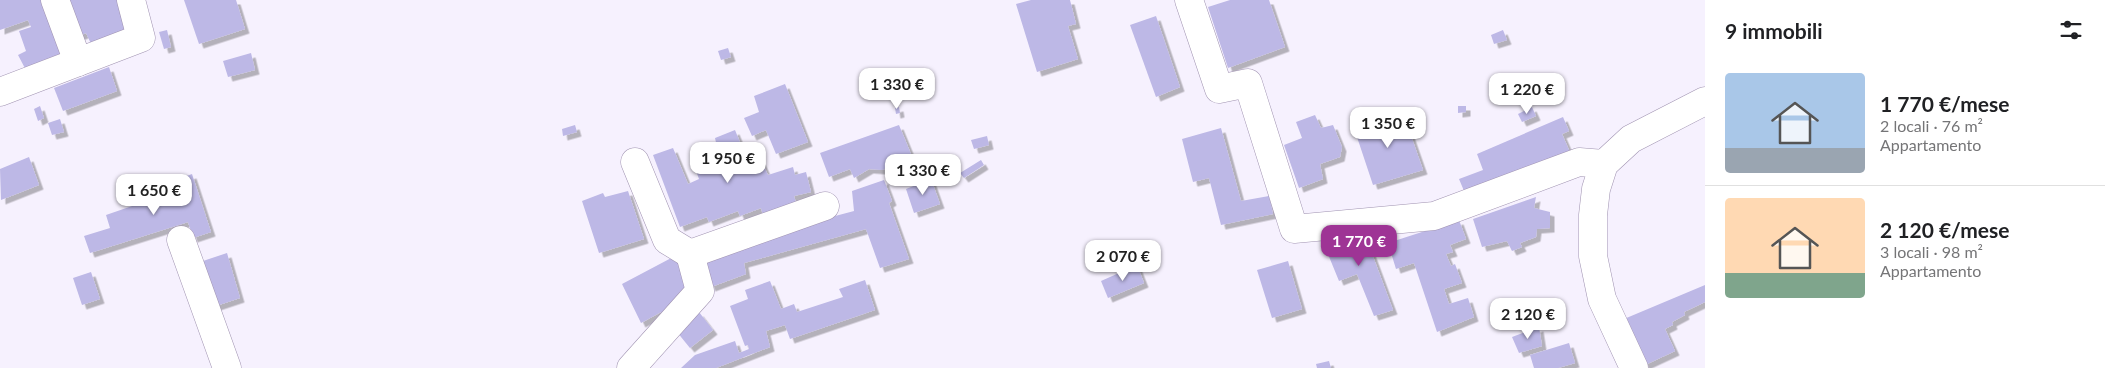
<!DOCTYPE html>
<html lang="it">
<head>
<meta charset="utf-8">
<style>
	:root { --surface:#fff; --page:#f6f6f6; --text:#202124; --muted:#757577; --line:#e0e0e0; --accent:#9e3495 }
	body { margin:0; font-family:Lato,sans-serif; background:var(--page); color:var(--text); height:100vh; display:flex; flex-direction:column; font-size:19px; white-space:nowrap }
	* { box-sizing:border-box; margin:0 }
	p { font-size:16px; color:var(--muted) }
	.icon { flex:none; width:28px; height:28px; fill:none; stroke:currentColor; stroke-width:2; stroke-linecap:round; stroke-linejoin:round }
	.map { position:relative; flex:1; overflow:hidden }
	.side { display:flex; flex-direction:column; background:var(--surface); width:400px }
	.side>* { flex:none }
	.price { position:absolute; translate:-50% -42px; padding:0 11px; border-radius:10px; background:#fff; color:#222; font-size:16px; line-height:32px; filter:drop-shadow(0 1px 2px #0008) }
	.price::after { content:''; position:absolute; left:50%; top:30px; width:15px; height:11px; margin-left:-8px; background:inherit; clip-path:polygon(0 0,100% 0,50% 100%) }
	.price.selected { background:var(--accent); color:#fff }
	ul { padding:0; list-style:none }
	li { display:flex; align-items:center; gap:15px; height:125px; padding:0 20px }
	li+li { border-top:1px solid var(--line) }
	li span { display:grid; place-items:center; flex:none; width:140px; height:100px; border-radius:5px; color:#555 }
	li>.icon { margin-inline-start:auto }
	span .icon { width:60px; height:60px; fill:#fffc; stroke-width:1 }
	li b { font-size:21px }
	h2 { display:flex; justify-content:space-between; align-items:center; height:60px; padding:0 20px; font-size:21px }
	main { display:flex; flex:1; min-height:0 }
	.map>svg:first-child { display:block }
	.building { fill:#bdb8e6; filter:url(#shadow) }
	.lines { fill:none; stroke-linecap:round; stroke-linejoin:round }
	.minor-casing { stroke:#a093b1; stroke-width:29 }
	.minor { stroke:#fff; stroke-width:28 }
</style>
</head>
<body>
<main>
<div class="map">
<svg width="1705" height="368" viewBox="0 0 1705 368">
	<defs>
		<filter id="shadow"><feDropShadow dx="4.5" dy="4.5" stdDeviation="0" flood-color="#0004"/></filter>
	</defs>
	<rect width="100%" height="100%" fill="#f6f1fe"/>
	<!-- building -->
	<g class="building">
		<polygon points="0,0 43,0 66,59 28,74 18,55 26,51 19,31 31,27 28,20 0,30"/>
		<polygon points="65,0 130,0 133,31 92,46 86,33 79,36"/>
		<polygon points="184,0 236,0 245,29 199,44"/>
		<polygon points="1031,0 1070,0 1076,24 1068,26 1078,59 1037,72 1016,4"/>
		<polygon points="1230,0 1269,0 1285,47 1228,68 1208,7"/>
		<polygon points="1156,16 1180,87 1156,97 1130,25"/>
		<polygon points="167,30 171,47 164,49 159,32"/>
		<polygon points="1503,30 1507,40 1494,44 1491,35"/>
		<polygon points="728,48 731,57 721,60 718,51"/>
		<polygon points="251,53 255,70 228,77 223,61"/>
		<polygon points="109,67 117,91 63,111 54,88"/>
		<polygon points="785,84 808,142 776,154 766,130 752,136 744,118 759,112 754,96"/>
		<polygon points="40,106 44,118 38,121 34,109"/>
		<polygon points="1458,106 1466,106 1466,112 1458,113"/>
		<polygon points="899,107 900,113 896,114 895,108"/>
		<polygon points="1532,107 1536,116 1522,122 1518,114"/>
		<polygon points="1403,113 1423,170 1373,185 1354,128"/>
		<polygon points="1315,115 1321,128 1333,125 1342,147 1340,157 1320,164 1323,179 1299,188 1284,145 1302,138 1296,122"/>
		<polygon points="1563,117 1569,131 1562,134 1572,157 1467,198 1459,179 1483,170 1477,154"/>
		<polygon points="60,119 64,132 52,135 48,123"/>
		<polygon points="575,125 577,132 563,136 562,129"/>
		<polygon points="899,125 913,159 882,170 869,169 854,178 850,169 829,177 820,153"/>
		<polygon points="1221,128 1241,201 1269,196 1273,214 1221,225 1209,178 1193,182 1182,139"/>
		<polygon points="735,130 748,162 760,158 768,175 793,167 795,175 806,172 811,192 794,196 798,210 763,215 761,208 740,216 738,211 709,222 707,217 680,227 653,155 673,148 688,184 699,179 691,157 717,147 715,138"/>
		<polygon points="987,136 989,145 974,149 971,140"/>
		<polygon points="29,157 39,185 1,200 0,169"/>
		<polygon points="981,160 984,165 964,178 960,173"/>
		<polygon points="192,174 211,232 193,238 188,222 90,253 84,236 110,228 106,215 135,205 133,198 176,183 176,180"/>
		<polygon points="931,179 940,204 914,213 906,189"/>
		<polygon points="884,180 892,201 889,203 909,259 880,268 866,229 744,263 746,274 711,287 700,259 775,232 854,211 852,191"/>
		<polygon points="628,191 644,239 599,253 582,201 603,193 605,197"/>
		<polygon points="1536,197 1534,208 1550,212 1550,228 1537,229 1536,237 1520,243 1522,247 1512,251 1507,241 1482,247 1473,219"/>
		<polygon points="1459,220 1466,239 1450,245 1453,252 1446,254 1451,266 1455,264 1462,283 1444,289 1449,304 1468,298 1474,317 1437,332 1414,263 1396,269 1388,243"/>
		<polygon points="1362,227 1393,310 1374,316 1357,274 1339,281 1323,242"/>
		<polygon points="227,253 240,298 216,306 203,261"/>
		<polygon points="675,256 695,292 666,319 661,312 641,323 622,284"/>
		<polygon points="1288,261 1302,309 1272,318 1257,270"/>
		<polygon points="1137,265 1144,283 1108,298 1101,281"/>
		<polygon points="91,272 100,299 82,305 73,278"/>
		<polygon points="865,280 875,310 790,339 785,325 766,331 770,347 716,368 681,368 695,355 735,341 739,353 749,349 748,345 745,346 730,306 748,299 745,290 770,281 781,309 794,304 797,312 843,297 839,289"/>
		<polygon points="1705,285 1705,302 1684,312 1685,315 1672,322 1673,325 1665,329 1675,351 1645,365 1624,319"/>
		<polygon points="699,312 713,330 690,348 677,332"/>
		<polygon points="1539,327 1542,346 1519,353 1512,337"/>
		<polygon points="1569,343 1575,363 1558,368 1534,368 1530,355"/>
		<polygon points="1329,361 1331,368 1317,368 1316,364"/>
	</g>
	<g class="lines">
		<defs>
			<g id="minor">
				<polyline points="55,0 78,62"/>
				<polyline points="1189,0 1219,89 1248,83 1294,229 1434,216 1579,162 1604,164"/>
				<polyline points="0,92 141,38 131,0"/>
				<polyline points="635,162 667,240 690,254"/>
				<polyline points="181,240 227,368"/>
				<polyline points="631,368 700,291 690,254 825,206"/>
				<polyline points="1634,368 1602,299 1593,256 1593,215 1596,189 1604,164 1631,139 1705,101"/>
			</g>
		</defs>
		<!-- minor casing -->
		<use href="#minor" class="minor-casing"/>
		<!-- minor -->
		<use href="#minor" class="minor"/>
	</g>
</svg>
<b class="price" style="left:897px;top:110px">1 330 €</b>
<b class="price" style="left:1527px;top:115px">1 220 €</b>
<b class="price" style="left:1388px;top:149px">1 350 €</b>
<b class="price" style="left:728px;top:184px">1 950 €</b>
<b class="price" style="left:923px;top:196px">1 330 €</b>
<b class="price" style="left:154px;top:216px">1 650 €</b>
<b class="price selected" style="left:1359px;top:267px">1 770 €</b>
<b class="price" style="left:1123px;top:282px">2 070 €</b>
<b class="price" style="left:1528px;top:340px">2 120 €</b>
</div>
<section class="side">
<h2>9 immobili<svg class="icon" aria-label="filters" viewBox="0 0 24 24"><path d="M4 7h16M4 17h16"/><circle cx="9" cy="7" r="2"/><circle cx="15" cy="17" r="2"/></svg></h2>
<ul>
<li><span style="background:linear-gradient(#a9c7e8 75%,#9aa5b1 0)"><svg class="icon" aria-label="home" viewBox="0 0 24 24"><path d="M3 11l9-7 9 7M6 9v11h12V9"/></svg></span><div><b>1 770 €/mese</b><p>2 locali · 76 m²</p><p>Appartamento</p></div></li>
<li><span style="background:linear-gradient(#ffd9b3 75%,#7fa58c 0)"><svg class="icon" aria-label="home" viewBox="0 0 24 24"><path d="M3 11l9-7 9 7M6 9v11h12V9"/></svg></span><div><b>2 120 €/mese</b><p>3 locali · 98 m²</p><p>Appartamento</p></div></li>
</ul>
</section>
</main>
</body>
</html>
